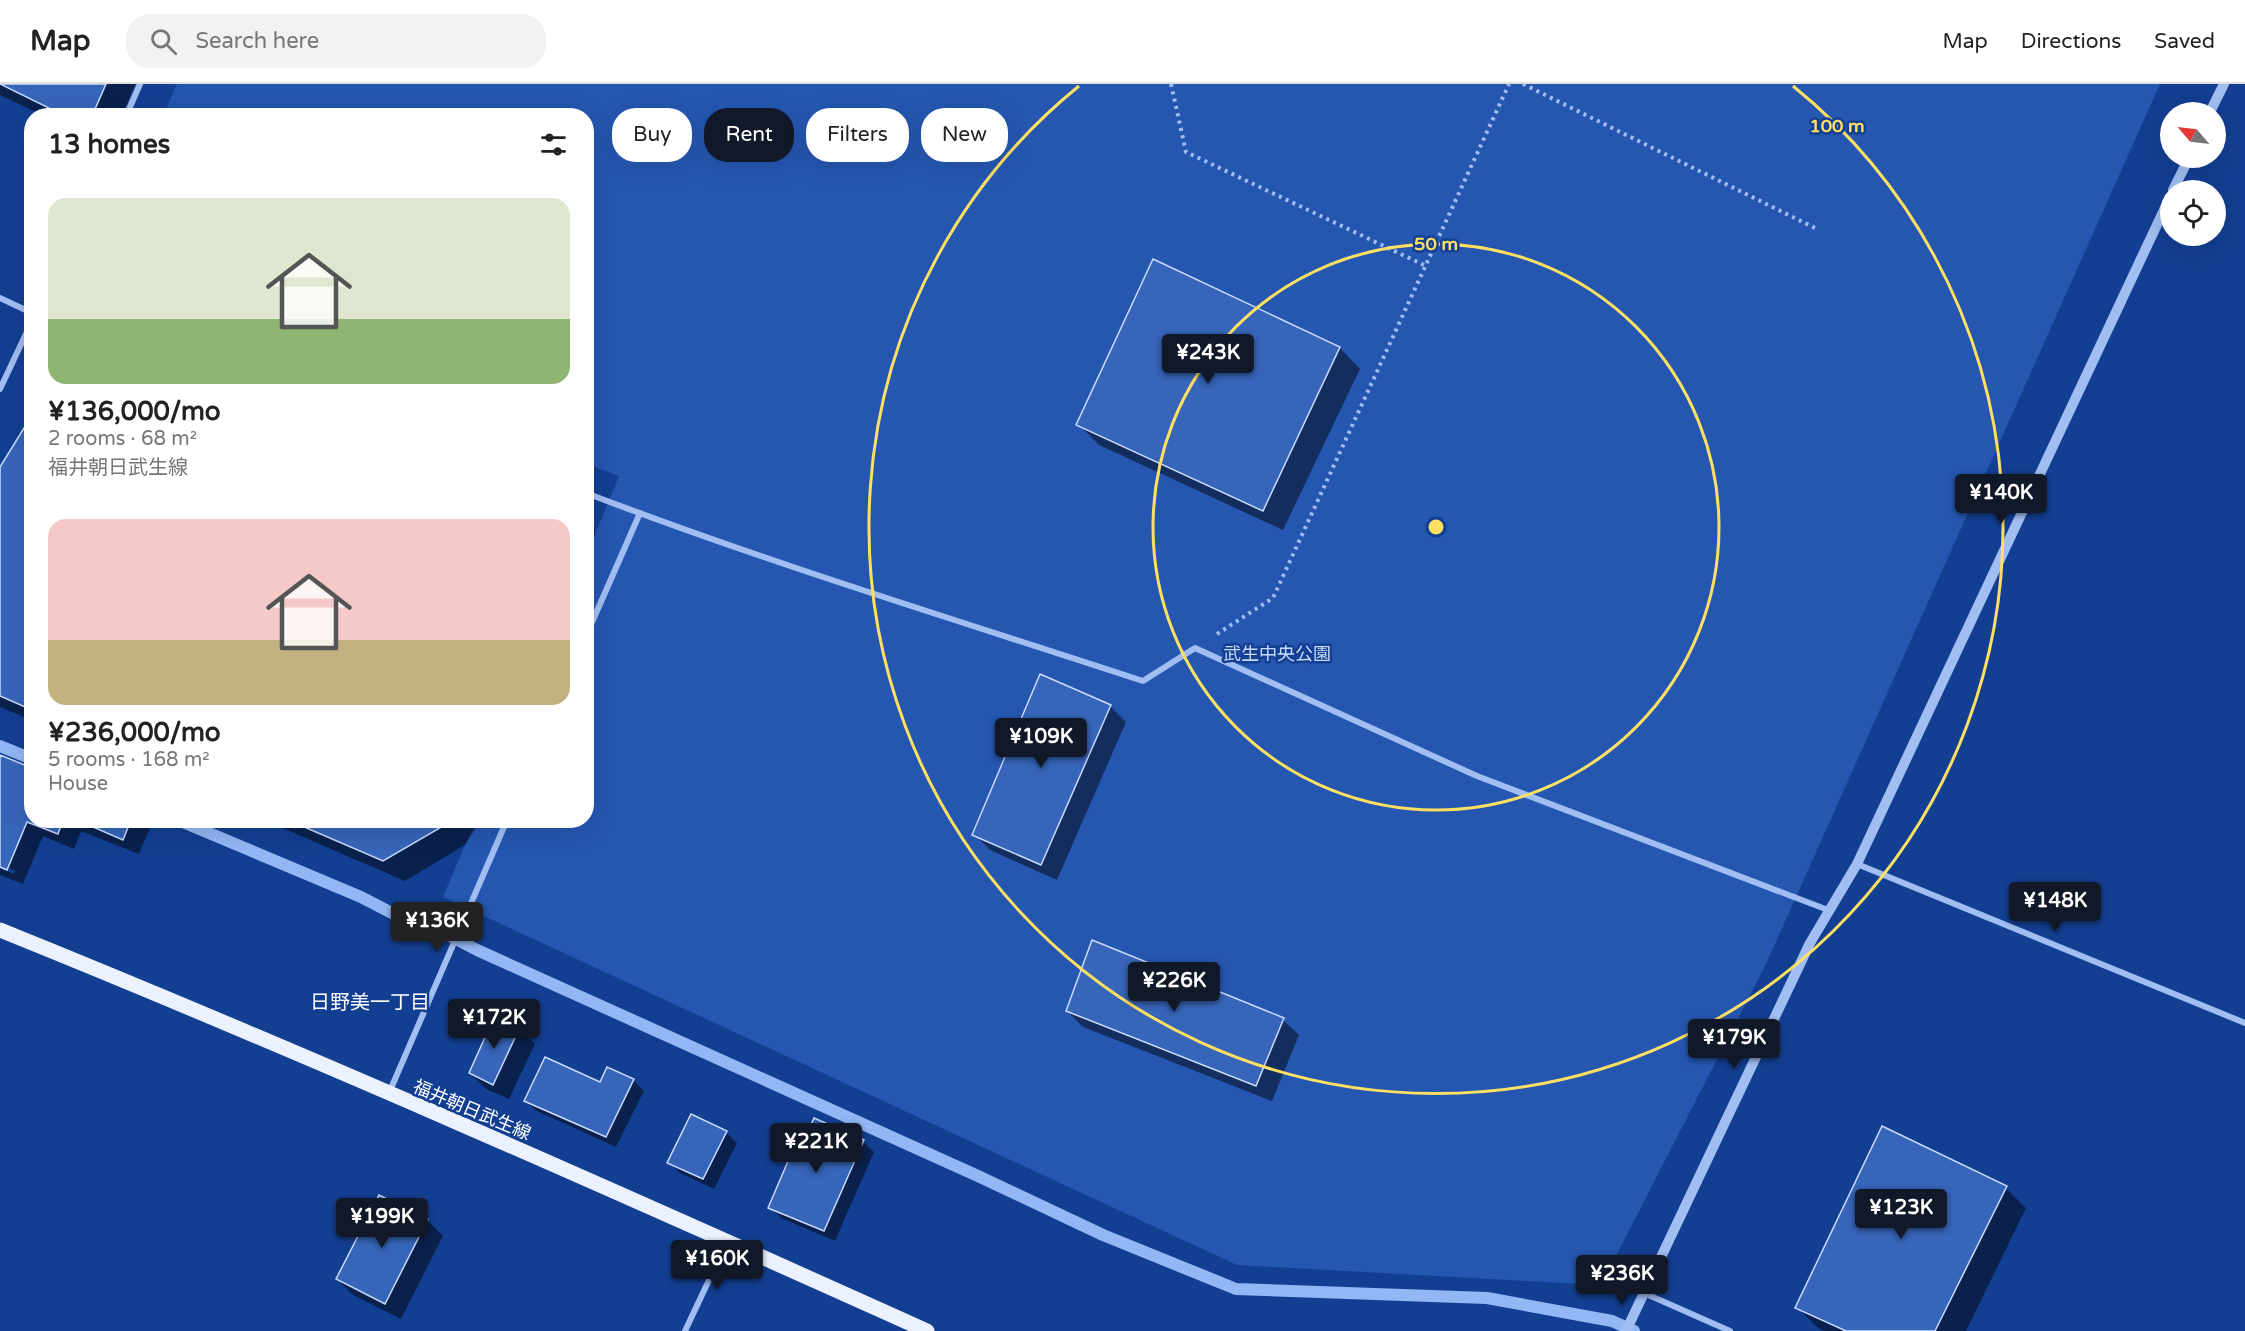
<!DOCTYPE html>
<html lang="en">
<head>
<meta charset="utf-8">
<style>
	:root { --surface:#fff; --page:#f2f2f2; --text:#222; --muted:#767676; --line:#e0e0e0; --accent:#111827 }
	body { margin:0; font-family:"Varela Round","Noto Sans JP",sans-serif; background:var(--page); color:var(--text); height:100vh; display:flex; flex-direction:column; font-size:22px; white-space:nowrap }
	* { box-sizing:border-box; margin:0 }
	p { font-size:20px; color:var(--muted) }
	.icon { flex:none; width:33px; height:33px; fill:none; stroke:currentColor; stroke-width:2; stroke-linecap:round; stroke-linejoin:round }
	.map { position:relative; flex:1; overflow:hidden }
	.panel { position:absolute; left:24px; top:24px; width:570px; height:720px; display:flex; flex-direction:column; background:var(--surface); border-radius:24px; box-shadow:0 6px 24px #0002 }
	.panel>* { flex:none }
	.banner { position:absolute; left:612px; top:24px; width:570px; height:54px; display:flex; gap:12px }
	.needle { width:39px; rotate:298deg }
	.fabs { position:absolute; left:2160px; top:18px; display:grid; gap:12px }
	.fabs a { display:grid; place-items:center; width:66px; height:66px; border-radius:50%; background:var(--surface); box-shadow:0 6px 24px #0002; font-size:30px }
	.price { position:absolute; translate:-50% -51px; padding:0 14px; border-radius:6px; background:var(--accent); color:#fff; font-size:20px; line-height:39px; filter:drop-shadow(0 2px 3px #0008) }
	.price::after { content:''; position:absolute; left:50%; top:36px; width:18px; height:14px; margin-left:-9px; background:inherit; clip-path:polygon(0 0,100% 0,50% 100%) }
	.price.current { background:#222; color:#fff }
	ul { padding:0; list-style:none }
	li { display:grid; align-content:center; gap:12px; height:318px; padding:0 24px }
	li span { display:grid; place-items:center; height:186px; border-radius:18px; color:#555 }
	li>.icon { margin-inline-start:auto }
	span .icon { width:108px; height:108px; fill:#fffc; stroke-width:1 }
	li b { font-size:26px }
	h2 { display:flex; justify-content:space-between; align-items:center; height:72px; padding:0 24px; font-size:26px }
	.chip { padding:0 21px; border-radius:24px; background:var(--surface); box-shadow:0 6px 24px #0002; font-size:21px; line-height:54px }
	.chip.current { background:var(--accent); color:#fff }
	header { display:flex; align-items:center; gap:36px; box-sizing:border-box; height:84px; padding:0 30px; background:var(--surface); border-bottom:2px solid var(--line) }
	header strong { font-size:28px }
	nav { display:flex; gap:33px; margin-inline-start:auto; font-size:21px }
	.search { width:420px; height:54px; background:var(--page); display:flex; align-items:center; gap:15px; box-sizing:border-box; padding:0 21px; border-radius:24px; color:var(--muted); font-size:22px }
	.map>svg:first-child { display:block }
	.green { fill:#2557b1 }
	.shadow { fill:#0007 }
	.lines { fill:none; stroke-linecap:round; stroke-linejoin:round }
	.stream { stroke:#93b7f5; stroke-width:12 }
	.building { fill:#3765b9; stroke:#c8dbfc; stroke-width:1.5 }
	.path { stroke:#a1bef2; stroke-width:4; stroke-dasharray:3 4.5; stroke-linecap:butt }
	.minor { stroke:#a1bef2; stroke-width:6 }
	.tertiary { stroke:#a1bef2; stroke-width:10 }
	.primary { stroke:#ecf1ff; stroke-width:15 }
	.ring { fill:none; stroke:#ffe062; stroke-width:3 }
	.labels { text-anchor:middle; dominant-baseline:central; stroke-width:5; stroke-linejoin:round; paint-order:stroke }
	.park-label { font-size:18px; fill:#c8dbfc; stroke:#133f92 }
	.street-label { font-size:18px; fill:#fff; stroke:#133f92 }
	.neighbourhood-label { font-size:20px; fill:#fff; stroke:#133f92 }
	.centre { fill:#ffe062; stroke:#133f92; stroke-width:3 }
	.ring-label { font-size:18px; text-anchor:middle; font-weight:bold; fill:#ffe062; stroke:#133f92; stroke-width:5; stroke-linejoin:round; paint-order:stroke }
</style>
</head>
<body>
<header>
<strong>Map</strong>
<div class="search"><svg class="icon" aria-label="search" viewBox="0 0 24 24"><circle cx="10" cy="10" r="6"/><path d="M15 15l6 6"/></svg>Search here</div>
<nav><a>Map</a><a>Directions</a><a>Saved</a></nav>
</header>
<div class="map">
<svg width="2245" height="1247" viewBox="0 0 2245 1247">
	<rect width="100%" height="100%" fill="#133f92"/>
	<!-- green -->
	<polygon class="green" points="177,0 2160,0 1766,880 1601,1201 1237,1181 443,813 475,737 586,736 587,470 619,392 587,380 586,32 163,32"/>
	<!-- shadow -->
	<g class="shadow">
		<polygon points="0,0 135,0 122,32 44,32 0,11"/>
		<polygon points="1154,177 1340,264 1360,285 1283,446 1099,361 1078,340"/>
		<polygon points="32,334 32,636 0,623 0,386"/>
		<polygon points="1110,622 1126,638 1057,796 990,766 974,750"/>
		<polygon points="0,673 32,736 142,736 150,744 139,770 81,747 74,765 43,752 23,800 0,791 0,784 14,790 15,787 0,781"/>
		<polygon points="264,736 481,736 465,761 405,797"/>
		<polygon points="1067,927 1283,936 1299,951 1272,1017 1083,943"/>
		<polygon points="519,944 535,960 509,1015 486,1005 470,989"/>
		<polygon points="633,996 644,1007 616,1063 537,1027 526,1017 601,1000"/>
		<polygon points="726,1048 737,1059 714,1105 680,1089 669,1078"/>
		<polygon points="863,1057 874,1068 835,1157 781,1134 770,1123"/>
		<polygon points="2006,1104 2026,1124 1966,1247 1825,1247 1818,1244 1797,1223"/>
		<polygon points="427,1136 443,1152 401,1235 353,1211 337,1195"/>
	</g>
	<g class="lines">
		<!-- stream -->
		<g class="stream">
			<polyline points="0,662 32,675"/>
			<polyline points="178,736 361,813 411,839 424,838 477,866 978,1092 1103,1151 1236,1205 1487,1214 1612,1237 1634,1247"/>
		</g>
	</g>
	<!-- building -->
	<g class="building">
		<polygon points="0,0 106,0 92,32 65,32"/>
		<polygon points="1153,175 1340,263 1263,427 1076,341"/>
		<polygon points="32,331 32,626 0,612 0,383"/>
		<polygon points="1040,590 1111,621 1041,781 972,751"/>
		<polygon points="0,671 32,684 32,736 63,736 58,750 27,738 7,786 0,783"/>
		<polygon points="77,736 131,736 123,756"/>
		<polygon points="288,736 448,736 445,741 383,777"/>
		<polygon points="1092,856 1284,934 1256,1002 1066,927"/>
		<polygon points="495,931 520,943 493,1001 469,989"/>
		<polygon points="545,973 600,998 607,983 634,995 606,1053 524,1017"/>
		<polygon points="691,1030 727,1047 703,1095 667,1079"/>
		<polygon points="814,1034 864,1056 824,1147 768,1124 803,1042 809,1045"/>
		<polygon points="1882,1042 2007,1102 1935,1247 1846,1247 1795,1224"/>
		<polygon points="379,1111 428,1135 385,1220 336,1195"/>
	</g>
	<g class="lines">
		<!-- path -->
		<g class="path">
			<polyline points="1171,0 1186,68 1426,182"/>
			<polyline points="1523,0 1815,144"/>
			<polyline points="1217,550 1273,514 1509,0"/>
		</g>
		<!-- minor -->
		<g class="minor">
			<polyline points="126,32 140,0"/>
			<polyline points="0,214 32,229"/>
			<polyline points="0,305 32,237"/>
			<path d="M586,409C769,479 957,536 1143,597L1195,564L1477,692L1828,826"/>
			<polyline points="586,552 640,429"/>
			<polyline points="1857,780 2245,939"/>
			<polyline points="389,1009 507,736"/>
			<polyline points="1644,1209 1730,1247"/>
			<polyline points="685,1247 727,1158"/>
		</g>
		<!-- tertiary -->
		<g class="tertiary">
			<polyline points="2210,28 2224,0"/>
			<polyline points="2173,106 2189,74"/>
			<polyline points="1626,1247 1810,859 1857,780 2170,113"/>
		</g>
		<!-- primary -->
		<path class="primary" d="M0,846C312,972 620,1109 927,1247"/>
	</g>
	<!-- distance rings -->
	<g class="ring">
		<circle cx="1436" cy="443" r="283"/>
		<path d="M1793 2A567 567 0 1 1 1079 2"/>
	</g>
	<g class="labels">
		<!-- park labels -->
		<g class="park-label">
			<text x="1277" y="570">武生中央公園</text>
		</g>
		<!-- street labels -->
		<g class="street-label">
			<text transform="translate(472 1026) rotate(23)">福井朝日武生線</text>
		</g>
		<!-- neighbourhood labels -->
		<g class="neighbourhood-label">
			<text x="370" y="919">日野美一丁目</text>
		</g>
	</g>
	<circle cx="1436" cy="443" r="9" class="centre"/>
	<g class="ring-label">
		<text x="1837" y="48">100 m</text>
		<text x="1436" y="166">50 m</text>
	</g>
</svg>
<div class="fabs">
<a><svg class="needle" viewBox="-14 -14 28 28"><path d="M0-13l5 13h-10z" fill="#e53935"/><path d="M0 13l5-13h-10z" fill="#767676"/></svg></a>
<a><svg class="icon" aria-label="locate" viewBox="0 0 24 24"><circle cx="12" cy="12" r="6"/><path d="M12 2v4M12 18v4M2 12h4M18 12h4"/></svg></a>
</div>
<b class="price" style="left:1208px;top:301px">¥243K</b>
<b class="price" style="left:2001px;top:441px">¥140K</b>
<b class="price" style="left:1041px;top:685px">¥109K</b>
<b class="price" style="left:2055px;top:849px">¥148K</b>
<b class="price current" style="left:437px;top:869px">¥136K</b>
<b class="price" style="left:1174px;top:929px">¥226K</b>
<b class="price" style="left:494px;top:966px">¥172K</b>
<b class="price" style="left:1734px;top:986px">¥179K</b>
<b class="price" style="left:816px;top:1090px">¥221K</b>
<b class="price" style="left:1901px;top:1156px">¥123K</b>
<b class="price" style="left:382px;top:1165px">¥199K</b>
<b class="price" style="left:717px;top:1207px">¥160K</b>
<b class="price" style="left:1622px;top:1222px">¥236K</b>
<div class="banner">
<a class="chip">Buy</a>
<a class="chip current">Rent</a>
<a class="chip">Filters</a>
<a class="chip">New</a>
</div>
<section class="panel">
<h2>13 homes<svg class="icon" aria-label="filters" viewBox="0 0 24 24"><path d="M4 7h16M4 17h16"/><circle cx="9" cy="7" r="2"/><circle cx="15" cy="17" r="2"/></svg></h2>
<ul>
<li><span style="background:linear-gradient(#dfe7d0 65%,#8fb573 0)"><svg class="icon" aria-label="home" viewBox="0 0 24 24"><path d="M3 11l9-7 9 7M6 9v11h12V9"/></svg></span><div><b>¥136,000/mo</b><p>2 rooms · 68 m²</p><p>福井朝日武生線</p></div></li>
<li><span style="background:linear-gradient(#f6c9c9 65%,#c2b280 0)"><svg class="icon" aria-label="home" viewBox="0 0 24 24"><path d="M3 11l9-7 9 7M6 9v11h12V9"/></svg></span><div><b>¥236,000/mo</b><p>5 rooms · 168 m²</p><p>House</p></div></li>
</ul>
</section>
</div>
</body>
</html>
